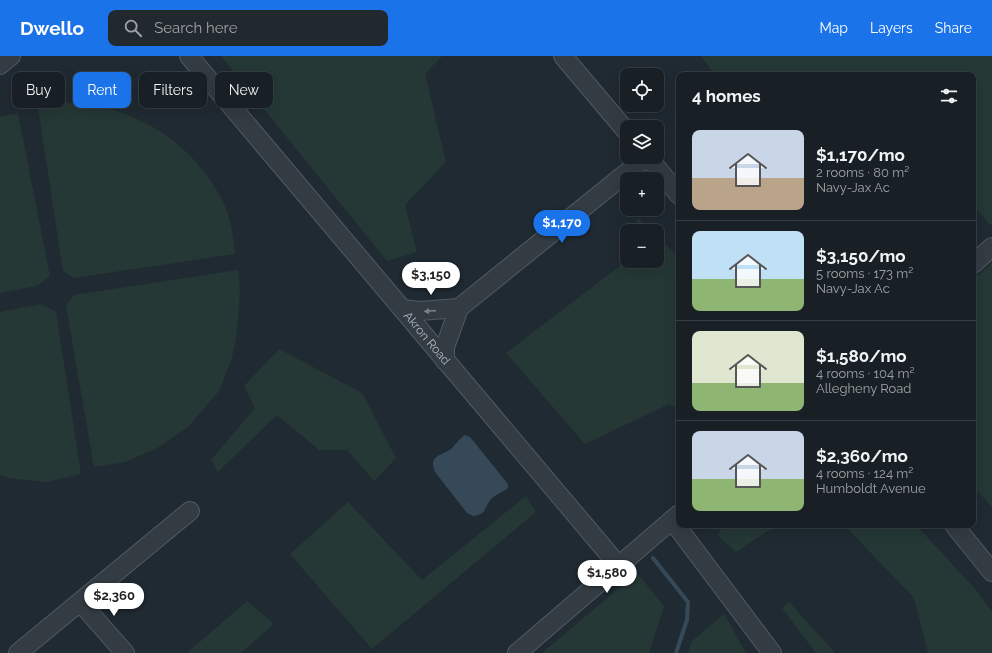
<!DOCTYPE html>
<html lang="en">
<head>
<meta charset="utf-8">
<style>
	:root { --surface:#182026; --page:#21282e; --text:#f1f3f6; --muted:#9fa3a7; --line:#363e43; --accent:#1a73e8 }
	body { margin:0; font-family:Raleway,sans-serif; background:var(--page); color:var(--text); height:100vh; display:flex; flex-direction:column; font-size:15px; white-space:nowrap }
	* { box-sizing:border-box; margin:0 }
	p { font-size:13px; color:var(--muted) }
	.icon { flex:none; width:22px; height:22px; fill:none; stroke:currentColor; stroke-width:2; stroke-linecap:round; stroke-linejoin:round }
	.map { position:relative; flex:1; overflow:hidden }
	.side { position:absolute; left:676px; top:16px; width:300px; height:456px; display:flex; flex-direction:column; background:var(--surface); border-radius:8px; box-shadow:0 4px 16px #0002,0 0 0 1px var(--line) }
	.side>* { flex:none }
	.hud { position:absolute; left:12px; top:16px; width:380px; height:36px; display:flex; gap:8px }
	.fabs { position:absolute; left:620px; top:12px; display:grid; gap:8px }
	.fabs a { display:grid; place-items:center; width:44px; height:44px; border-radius:8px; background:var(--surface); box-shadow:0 4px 16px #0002,0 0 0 1px var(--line); font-size:20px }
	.price { position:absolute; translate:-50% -34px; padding:0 9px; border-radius:14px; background:#fff; color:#222; font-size:13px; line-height:26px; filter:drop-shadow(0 1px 2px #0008) }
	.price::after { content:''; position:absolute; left:50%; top:24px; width:12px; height:9px; margin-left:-6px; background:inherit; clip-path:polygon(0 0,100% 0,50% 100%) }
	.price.on { background:var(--accent); color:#fff }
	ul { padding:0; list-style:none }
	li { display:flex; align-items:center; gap:12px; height:100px; padding:0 16px }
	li+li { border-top:1px solid var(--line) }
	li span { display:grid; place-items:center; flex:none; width:112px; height:80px; border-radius:8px; color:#555 }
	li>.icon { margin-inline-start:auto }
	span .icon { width:48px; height:48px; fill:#fffc; stroke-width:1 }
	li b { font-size:17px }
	h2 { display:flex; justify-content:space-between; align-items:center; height:48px; padding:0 16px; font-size:17px }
	.tag { padding:0 14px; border-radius:8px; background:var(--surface); box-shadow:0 4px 16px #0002,0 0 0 1px var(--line); font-size:14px; line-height:36px }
	.tag.on { background:var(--accent); color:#fff }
	header { display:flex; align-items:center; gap:24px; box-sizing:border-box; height:56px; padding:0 20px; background:var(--accent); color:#fff }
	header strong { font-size:19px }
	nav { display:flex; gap:22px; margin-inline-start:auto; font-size:14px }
	.search { width:280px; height:36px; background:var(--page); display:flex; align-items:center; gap:10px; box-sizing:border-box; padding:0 14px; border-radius:8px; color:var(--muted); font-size:15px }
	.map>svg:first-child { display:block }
	.green { fill:#253835 }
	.water { fill:#364958 }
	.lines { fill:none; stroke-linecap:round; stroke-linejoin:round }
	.stream { stroke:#364958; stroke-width:4 }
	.minor-casing { stroke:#515a61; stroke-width:20 }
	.minor { stroke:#333c43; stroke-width:18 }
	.oneway { fill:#768088 }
	.labels { text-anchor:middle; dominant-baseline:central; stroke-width:3; stroke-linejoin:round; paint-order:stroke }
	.street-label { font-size:12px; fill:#adb7c0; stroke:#192128 }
</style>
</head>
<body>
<header>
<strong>Dwello</strong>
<div class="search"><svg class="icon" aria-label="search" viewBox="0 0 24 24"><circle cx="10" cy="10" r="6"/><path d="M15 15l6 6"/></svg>Search here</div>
<nav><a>Map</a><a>Layers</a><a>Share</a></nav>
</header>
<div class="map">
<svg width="992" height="597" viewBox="0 0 992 597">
	<rect width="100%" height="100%" fill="#202a32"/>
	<!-- green -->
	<g class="green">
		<polygon points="221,0 442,0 425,18 446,106 405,149 417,196 387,205"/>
		<polygon points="701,0 992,0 992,167 990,169 973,149 973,19 715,19"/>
		<path d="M66,46C85,50 110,52 128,59C169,75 205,107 224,148C231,163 233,181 235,198L74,222L63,215L38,52Z"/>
		<polygon points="18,57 50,220 37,230 0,237 0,61"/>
		<polygon points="638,162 652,175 633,175"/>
		<polygon points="657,180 679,201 679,353 669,348 585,388 506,297 621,209 627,192 627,205 657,205"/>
		<polygon points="992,207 992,452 973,429 973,224"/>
		<polygon points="238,214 240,233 237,275 232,302 219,335 188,371 159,391 125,406 94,411 66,250 74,239"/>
		<polygon points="41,248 56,256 81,418 47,426 8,422 0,419 0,256"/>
		<polygon points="279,293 362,337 396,402 374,425 347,394 319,394 277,359 218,416 211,404 255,352 244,330"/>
		<polygon points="526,440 536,456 372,593 290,498 348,446 422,524"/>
		<polygon points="723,469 777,469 736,496 718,480"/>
		<polygon points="844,469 916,469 977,535 992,556 992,597 928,597 914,542"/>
		<polygon points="637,517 664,550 649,597 542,597"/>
		<polygon points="247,545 274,568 241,597 187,597"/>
		<polygon points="789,546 835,597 816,597 782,552"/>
		<polygon points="724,558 746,597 688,597 692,585"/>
	</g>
	<!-- water -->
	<path class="water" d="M465,379L470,381L508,428V432C503,436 495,439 491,443C484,451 487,459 473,460L467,457L435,416C428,399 441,400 451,393C456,388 459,383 465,379Z"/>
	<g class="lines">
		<!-- stream -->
		<polyline class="stream" points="653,502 688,546 687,564 676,597"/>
		<defs>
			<g id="minor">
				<path id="s1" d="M189,0L618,509"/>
				<polyline points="563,0 627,76"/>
				<polyline points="0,9 11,0"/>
				<polyline points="648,101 679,139"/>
				<polyline points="973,208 992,191"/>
				<polyline points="402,253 420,255 459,252"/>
				<polyline points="445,305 445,291 459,252 646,101"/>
				<polyline points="672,464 772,597"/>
				<polyline points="954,469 992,516"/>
				<polyline points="80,546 125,597"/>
				<polyline points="18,597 190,455"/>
				<polyline points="517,597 679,458"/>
			</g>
		</defs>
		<!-- minor casing -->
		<use href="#minor" class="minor-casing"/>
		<!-- minor -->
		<use href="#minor" class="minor"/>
	</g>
	<!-- one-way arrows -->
	<defs><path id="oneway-solid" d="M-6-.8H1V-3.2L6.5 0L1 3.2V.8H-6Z"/></defs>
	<use class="oneway" href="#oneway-solid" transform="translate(430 255) rotate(176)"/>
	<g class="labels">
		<!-- street labels -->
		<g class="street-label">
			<text stroke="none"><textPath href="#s1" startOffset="369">Akron Road</textPath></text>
		</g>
	</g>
</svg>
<div class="fabs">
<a><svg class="icon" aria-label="locate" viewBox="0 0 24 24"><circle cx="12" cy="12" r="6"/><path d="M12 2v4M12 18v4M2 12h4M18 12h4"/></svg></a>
<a><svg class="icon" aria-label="layers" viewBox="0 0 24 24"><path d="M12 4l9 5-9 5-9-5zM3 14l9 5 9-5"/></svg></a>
<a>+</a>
<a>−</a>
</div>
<b class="price on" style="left:562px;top:188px">$1,170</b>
<b class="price" style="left:431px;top:240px">$3,150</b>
<b class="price" style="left:607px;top:538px">$1,580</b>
<b class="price" style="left:114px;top:561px">$2,360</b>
<div class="hud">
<a class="tag">Buy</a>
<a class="tag on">Rent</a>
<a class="tag">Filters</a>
<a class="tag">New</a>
</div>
<section class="side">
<h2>4 homes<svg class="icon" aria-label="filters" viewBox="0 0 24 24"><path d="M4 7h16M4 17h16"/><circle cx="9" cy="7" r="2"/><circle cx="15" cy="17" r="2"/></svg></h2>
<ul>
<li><span style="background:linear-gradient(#c9d6e8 60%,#b9a48a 0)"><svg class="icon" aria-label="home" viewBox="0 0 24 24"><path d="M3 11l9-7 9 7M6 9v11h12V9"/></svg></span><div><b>$1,170/mo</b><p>2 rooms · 80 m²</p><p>Navy-Jax Ac</p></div></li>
<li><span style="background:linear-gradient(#bfe0f5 60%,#8fb573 0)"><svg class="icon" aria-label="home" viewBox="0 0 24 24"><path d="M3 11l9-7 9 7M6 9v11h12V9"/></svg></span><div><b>$3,150/mo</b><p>5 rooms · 173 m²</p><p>Navy-Jax Ac</p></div></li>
<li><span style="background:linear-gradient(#dfe7d0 65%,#8fb573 0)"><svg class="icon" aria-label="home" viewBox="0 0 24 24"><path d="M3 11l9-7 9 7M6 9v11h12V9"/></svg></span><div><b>$1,580/mo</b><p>4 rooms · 104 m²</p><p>Allegheny Road</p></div></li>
<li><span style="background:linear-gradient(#c9d6e8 60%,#8fb573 0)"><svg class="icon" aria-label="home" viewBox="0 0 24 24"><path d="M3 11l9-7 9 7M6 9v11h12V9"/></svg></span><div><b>$2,360/mo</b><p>4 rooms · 124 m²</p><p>Humboldt Avenue</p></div></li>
</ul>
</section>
</div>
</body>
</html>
